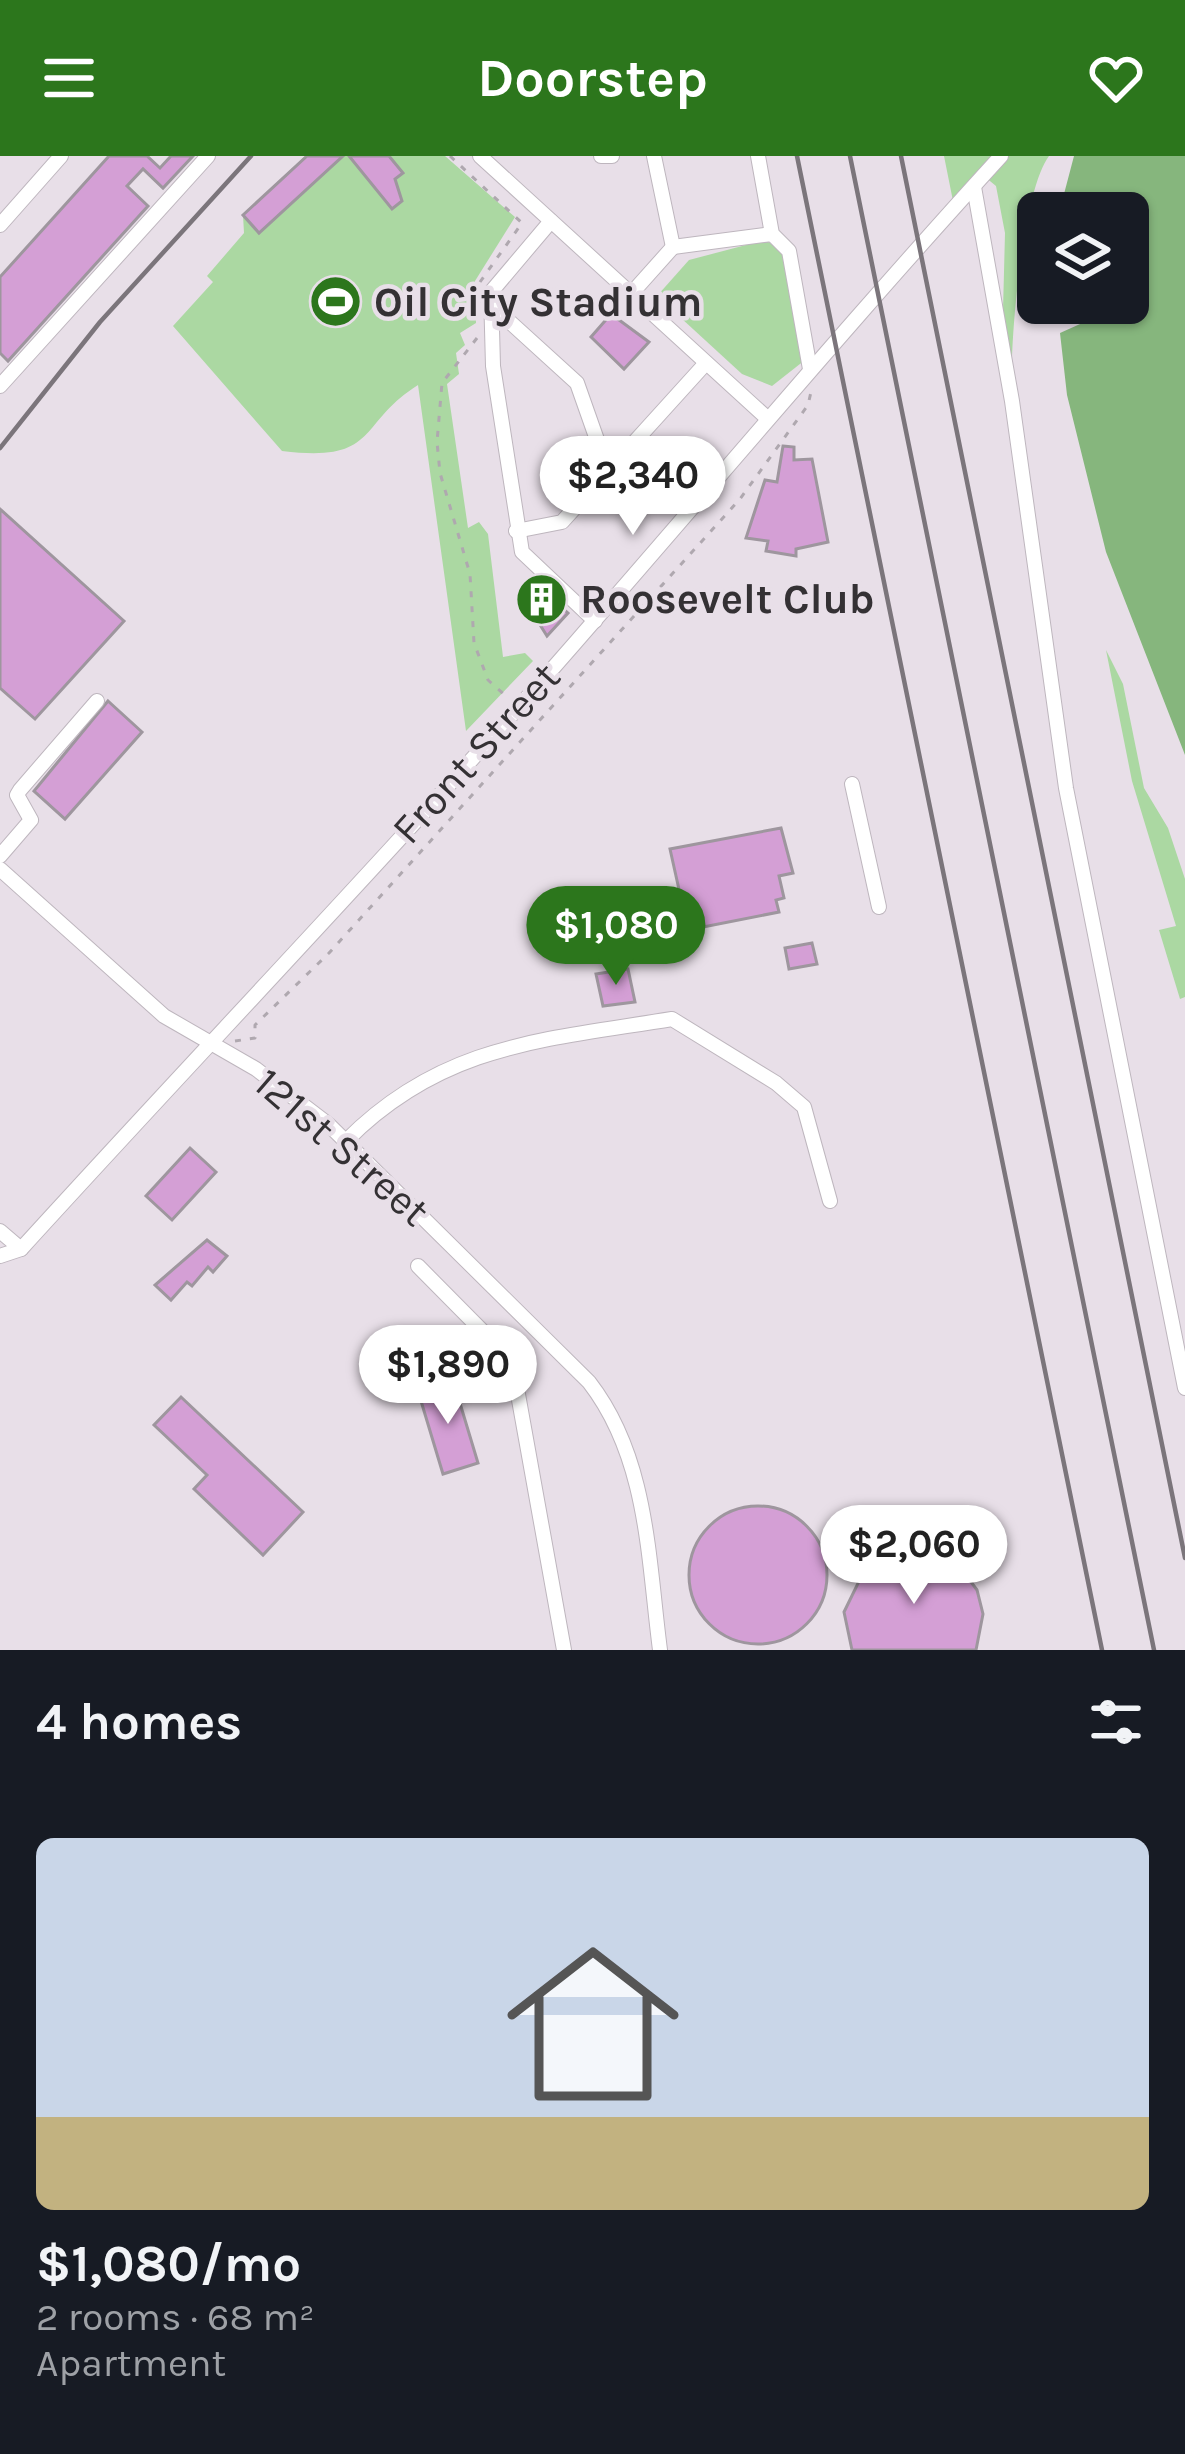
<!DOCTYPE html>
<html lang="en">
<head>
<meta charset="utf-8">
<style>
	:root { --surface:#171b24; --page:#20242c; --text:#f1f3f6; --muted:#9ea1a6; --accent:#2c761c }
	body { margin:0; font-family:Karla,sans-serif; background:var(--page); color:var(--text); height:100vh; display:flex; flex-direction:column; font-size:45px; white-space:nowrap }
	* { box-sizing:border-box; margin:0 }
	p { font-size:39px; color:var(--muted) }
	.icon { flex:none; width:66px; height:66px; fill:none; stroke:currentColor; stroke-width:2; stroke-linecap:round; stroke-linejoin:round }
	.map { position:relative; height:1494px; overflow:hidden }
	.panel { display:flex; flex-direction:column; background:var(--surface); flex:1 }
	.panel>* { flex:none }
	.controls { position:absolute; left:1017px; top:36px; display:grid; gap:24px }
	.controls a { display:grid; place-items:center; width:132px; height:132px; border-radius:18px; background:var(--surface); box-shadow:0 3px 9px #0004; font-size:60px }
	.price { position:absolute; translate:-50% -102px; padding:0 27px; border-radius:42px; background:#fff; color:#222; font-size:39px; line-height:78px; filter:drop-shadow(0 3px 6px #0008) }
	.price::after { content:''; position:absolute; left:50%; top:72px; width:36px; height:27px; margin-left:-18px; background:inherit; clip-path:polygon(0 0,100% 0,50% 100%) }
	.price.on { background:var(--accent); color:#fff }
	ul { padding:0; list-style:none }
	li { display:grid; align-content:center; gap:24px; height:636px; padding:0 36px }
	li span { display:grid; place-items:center; height:372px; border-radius:18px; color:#555 }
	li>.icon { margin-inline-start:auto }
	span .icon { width:216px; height:216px; fill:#fffc; stroke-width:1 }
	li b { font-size:51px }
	h2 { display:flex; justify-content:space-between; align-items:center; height:144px; padding:0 36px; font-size:51px }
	header { display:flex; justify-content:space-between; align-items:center; height:156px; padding:0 36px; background:var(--accent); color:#fff; font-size:54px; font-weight:700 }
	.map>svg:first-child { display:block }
	.green { fill:#abd8a2 }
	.water { fill:#86b67d }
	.building { fill:#d49fd5; stroke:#9e969e; stroke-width:3 }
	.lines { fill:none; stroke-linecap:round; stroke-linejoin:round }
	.minor-casing { stroke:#beb6be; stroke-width:16 }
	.path { stroke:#afa8af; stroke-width:3; stroke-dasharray:6 9; stroke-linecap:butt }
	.minor { stroke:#fff; stroke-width:14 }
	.rail { stroke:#7b757b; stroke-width:4.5 }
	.labels { text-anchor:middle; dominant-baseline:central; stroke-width:9; stroke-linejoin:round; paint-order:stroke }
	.poi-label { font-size:42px; font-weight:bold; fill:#343134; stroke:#e8dfe8; text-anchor:start }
	.street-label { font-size:42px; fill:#343134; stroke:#e8dfe8 }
</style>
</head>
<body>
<header><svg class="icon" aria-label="menu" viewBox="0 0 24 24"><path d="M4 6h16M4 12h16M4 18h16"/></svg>Doorstep<svg class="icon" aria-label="heart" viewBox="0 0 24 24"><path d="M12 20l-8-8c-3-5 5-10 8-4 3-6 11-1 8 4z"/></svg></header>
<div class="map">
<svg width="1185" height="1494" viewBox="0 0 1185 1494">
	<rect width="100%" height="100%" fill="#e8dfe8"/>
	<!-- green -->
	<g class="green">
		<path d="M305,0H445L515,61L475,125L476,167L460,177L465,189L456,197L459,218L447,228L468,372L479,366L488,378L503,501L525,497L533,505L466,575L418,229C356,268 380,307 282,295L173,170L213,126L207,120L244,77L243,59Z"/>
		<path d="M944,0H1049C1024,34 1013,160 1012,205L1003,155L1005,77L996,30L979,16L953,45Z"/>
		<polygon points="765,84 781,94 805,204 772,230 742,218 657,140 689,104"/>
		<polygon points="1106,494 1123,528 1144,632 1168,672 1185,723 1185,841 1180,843 1159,774 1176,770 1132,625"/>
	</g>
	<!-- water -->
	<polygon class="water" points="1074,0 1185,0 1185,599 1106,396 1067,239 1060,177 1089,164 1091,156 1082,147 1128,147 1128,57 1059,57"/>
	<!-- building -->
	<g class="building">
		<polygon points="109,0 147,0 160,12 171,0 193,0 163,32 143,13 127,30 148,50 8,205 0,197 0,121"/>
		<polygon points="307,0 343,0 259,77 243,59"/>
		<polygon points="349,0 389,0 403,17 395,23 402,45 392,53"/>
		<polygon points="611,158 649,186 624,213 591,181"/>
		<polygon points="783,290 794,291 794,304 812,303 828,386 796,393 796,400 766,395 768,385 746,382 765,324 777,326"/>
		<polygon points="0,353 124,465 35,563 0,532"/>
		<polygon points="531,424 568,457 547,480 532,456 525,431"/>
		<polygon points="108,545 142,576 65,663 34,635"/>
		<polygon points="781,672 793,717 779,720 784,742 776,744 779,756 688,774 670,693"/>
		<polygon points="812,787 817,808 789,813 785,792"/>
		<polygon points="628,813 635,846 603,850 596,818"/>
		<polygon points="190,992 216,1016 172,1064 146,1040"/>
		<polygon points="207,1084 227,1100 213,1116 208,1111 192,1130 187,1126 171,1144 155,1129"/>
		<polygon points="453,1224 478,1307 443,1318 418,1235"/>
		<polygon points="181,1241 303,1356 263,1399 194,1333 207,1319 154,1269"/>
		<circle cx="758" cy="1419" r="69"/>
		<polygon points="922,1395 963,1415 977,1434 983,1458 976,1494 852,1494 844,1456 863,1417 900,1396"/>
	</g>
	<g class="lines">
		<defs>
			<g id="minor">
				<polyline points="480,0 767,262"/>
				<polyline points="601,0 612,0"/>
				<polyline points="654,0 673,91"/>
				<polyline points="758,0 772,78 789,95 810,213"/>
				<polyline points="974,31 1012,245 1066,632 1185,1232"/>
				<polyline points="551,65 491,136 493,210 522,396 595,465"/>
				<polyline points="0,69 61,0"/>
				<polyline points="673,91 772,78"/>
				<polyline points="631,138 673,91"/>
				<polyline points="488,146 577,227 608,315"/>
				<polyline points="0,230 208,0"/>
				<polyline points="516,375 562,366 706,207"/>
				<polyline points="852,628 879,751"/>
				<polyline points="0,700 31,664 17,639 20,634 97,545"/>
				<path d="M0,713L164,860L256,913L328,968L589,1226C648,1302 648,1402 660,1494"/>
				<path d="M346,985C442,888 544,884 672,863L776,927L804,951L830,1045"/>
				<polyline points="0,1075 21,1093"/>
				<path d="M0,1100L21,1093C212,883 409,679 595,464C730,309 862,152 1001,0"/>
				<polyline points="418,1110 512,1205 564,1494"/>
			</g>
		</defs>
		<!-- minor casing -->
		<use href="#minor" class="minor-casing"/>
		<!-- path -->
		<g class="path">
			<polyline points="450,0 522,67 480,126"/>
			<polyline points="477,182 442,227 437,286 440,317 470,418 474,487 488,524 506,540"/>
			<polyline points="235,885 255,882 255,869 329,797 740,343 808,249 811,236"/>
		</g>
		<!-- minor -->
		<use href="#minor" class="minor"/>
		<!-- rail -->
		<g class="rail">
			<polyline points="797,0 1102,1494"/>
			<polyline points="850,0 1154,1494"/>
			<polyline points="901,0 1185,1402"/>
			<polyline points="0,292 100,166 251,0"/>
		</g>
	</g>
	<!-- icons -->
	<defs>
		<symbol id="stadium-disc" viewBox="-11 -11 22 22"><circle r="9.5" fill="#2c761c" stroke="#e8dfe8"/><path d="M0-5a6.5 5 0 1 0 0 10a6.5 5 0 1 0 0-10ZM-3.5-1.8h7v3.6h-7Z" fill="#fff"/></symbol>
		<symbol id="building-disc" viewBox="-11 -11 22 22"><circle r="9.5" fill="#2c761c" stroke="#e8dfe8"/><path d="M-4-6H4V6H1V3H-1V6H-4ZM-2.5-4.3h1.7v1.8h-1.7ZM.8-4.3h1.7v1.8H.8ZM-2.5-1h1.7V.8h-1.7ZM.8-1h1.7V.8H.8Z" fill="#fff"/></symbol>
	</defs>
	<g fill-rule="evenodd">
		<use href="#stadium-disc" x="306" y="116" width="59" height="59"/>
		<use href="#building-disc" x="512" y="414" width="59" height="59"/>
	</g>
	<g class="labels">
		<!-- poi labels -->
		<g class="poi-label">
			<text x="374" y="146">Oil City Stadium</text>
			<text x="580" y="443">Roosevelt Club</text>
		</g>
		<!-- street labels -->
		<g class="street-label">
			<text transform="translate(476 597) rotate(-48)">Front Street</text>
			<text transform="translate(342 991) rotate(41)">121st Street</text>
		</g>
	</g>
</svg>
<div class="controls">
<a><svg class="icon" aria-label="layers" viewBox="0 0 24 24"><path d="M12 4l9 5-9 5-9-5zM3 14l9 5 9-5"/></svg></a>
</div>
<b class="price" style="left:633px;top:382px">$2,340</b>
<b class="price on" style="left:616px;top:832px">$1,080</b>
<b class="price" style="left:448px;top:1271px">$1,890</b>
<b class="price" style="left:914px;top:1451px">$2,060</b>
</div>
<section class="panel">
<h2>4 homes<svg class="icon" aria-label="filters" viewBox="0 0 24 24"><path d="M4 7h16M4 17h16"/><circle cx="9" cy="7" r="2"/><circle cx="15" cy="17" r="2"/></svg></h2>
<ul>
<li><span style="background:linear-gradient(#c9d6e8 75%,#c2b280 0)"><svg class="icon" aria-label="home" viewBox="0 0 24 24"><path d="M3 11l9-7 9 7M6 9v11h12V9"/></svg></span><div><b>$1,080/mo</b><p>2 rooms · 68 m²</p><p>Apartment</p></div></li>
</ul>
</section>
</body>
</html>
